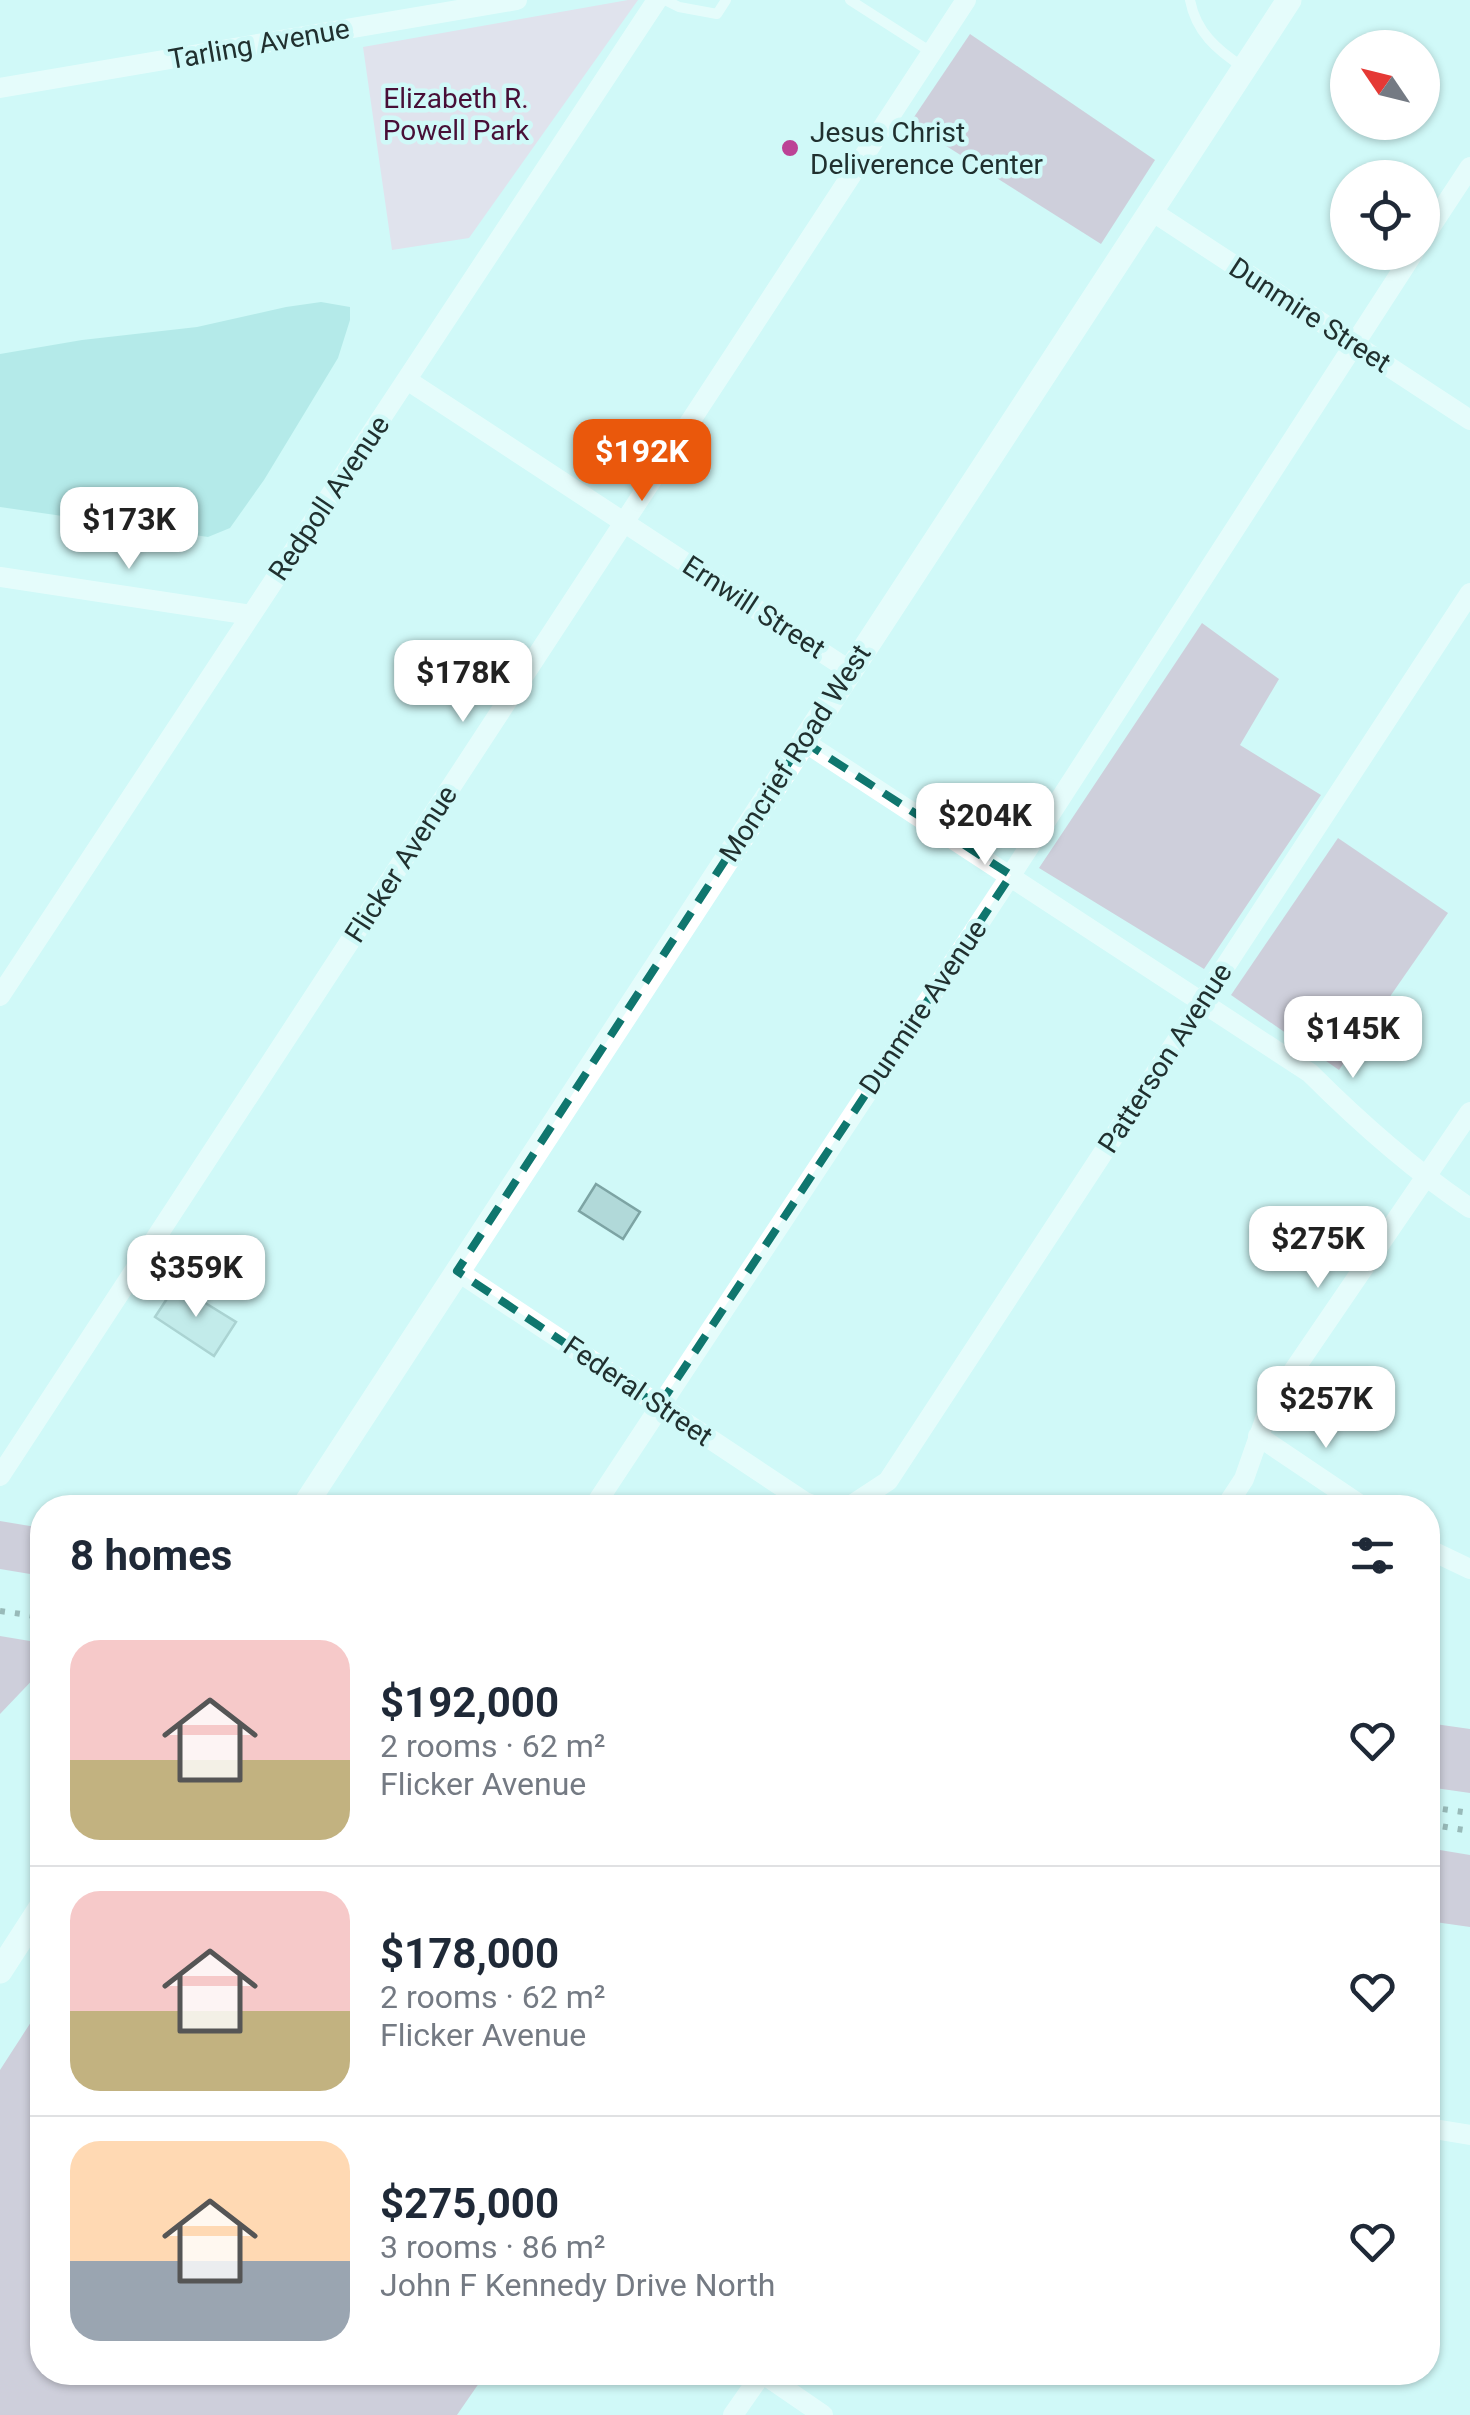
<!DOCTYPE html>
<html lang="en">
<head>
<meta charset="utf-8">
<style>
	:root { --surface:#fff; --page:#f6f6f7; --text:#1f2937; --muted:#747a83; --line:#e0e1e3; --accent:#ea580c }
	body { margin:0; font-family:Roboto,sans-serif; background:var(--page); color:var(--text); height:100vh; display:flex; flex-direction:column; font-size:38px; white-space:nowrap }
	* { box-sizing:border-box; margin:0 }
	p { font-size:32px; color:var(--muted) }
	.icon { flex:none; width:55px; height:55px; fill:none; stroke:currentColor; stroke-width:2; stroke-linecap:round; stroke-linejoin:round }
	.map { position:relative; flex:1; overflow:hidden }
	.drawer { position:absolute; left:30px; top:1495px; width:1410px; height:890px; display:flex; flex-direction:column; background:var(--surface); border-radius:40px; box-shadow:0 2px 8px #0004 }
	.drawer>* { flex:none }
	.needle { width:65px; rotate:305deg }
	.buttons { position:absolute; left:1330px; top:30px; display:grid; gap:20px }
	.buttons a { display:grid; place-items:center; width:110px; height:110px; border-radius:50%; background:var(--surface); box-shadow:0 2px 8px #0004; font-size:50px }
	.price { position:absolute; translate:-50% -85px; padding:0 22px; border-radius:20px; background:#fff; color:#222; font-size:32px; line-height:65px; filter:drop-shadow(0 2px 5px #0008) }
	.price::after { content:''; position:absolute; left:50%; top:60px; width:30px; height:22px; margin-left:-15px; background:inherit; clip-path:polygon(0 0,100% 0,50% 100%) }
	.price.selected { background:var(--accent); color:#fff }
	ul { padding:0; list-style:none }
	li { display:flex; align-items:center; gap:30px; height:250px; padding:0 40px }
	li+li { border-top:2px solid var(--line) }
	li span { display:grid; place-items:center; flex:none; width:280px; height:200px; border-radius:30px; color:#555 }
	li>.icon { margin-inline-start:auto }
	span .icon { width:120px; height:120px; fill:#fffc; stroke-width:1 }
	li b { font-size:42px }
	h2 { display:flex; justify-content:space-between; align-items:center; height:120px; padding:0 40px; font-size:42px }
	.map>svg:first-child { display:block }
	.green { fill:#f3c7e1 }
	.forest { fill:#cd9cb9 }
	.water { fill:#93d8d7 }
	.building { fill:#b1d9d9; stroke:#7da4a4; stroke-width:2.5 }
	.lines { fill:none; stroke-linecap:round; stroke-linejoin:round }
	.service { stroke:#fff; stroke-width:10 }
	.minor { stroke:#fff; stroke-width:20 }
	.tertiary { stroke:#fff; stroke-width:25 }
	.rail { stroke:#566e6d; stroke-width:6; stroke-dasharray:5 10; stroke-linecap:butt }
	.marked { fill:none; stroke:#0f766e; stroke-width:8; stroke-dasharray:20 12; stroke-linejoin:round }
	.poi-dot { fill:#bc4396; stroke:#d0f9f8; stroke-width:4 }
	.labels { text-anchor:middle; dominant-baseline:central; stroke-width:9; stroke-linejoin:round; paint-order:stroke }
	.street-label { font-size:28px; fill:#20302f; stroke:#d0f9f8 }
	.park-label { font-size:28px; fill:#480f37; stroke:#d0f9f8 }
	.poi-label { font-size:28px; fill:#20302f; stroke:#d0f9f8; text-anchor:start }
</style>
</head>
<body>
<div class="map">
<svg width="1470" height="2415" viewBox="0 0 1470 2415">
	<rect width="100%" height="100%" fill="#d0f9f8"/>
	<!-- green -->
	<polygon class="green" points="628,0 638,0 469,238 392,250 363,47"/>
	<!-- forest -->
	<g class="forest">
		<polygon points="970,34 1155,160 1101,244 910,123"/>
		<polygon points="1202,623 1279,679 1240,745 1321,795 1204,969 1039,868"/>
		<polygon points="1338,838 1448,913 1339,1070 1231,995"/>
		<polygon points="0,1521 42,1528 42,1576 0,1569"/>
		<polygon points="0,1636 42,1643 42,1670 0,1714"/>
		<polygon points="1428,1723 1470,1729 1470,1793 1428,1787"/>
		<polygon points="1428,1848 1470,1855 1470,1927 1428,1921"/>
		<polygon points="42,2005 42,2372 486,2373 457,2415 0,2415 0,2070"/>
	</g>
	<!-- water -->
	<polygon class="water" points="321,302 350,307 350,320 338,358 264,480 230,528 208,537 0,507 0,354 82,340 197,327 286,307"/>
	<!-- building -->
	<g class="building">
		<polygon points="596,1184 640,1212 623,1239 579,1211"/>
		<polygon points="176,1285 236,1322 214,1356 155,1317"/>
	</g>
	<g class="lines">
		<!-- service -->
		<g class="service">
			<polyline points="665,0 679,7 717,14 726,0"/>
			<polyline points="850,0 931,52"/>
			<path d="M1190,0C1196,32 1217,50 1243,67"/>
		</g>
		<!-- minor -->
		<g class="minor">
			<polyline points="0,88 517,0"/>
			<polyline points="1150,210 1470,420"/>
			<polyline points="1422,240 1470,167"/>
			<polyline points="407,380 849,670"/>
			<polyline points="0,577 251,615"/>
			<path d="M803,741L1310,1073C1360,1123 1412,1169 1470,1208"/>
			<polyline points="0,996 657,0"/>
			<polyline points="457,1271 805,1502 820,1508"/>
			<polyline points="1258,1436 1365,1508"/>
			<polyline points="0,1476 966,0"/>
			<polyline points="593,1508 1011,875 1414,252"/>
			<polyline points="847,1508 888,1481 1470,593"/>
			<polyline points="1225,1508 1244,1479 1270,1405 1470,1112"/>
			<polyline points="1428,1549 1470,1569"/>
			<polyline points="1428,2128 1470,2135"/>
			<polyline points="762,2373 823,2415"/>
			<polyline points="733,2415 763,2372"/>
		</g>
		<!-- tertiary -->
		<g class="tertiary">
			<polyline points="303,1508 1289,0"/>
			<polyline points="0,1971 42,1906"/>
		</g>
		<!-- rail -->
		<g class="rail">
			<polyline points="0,1611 42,1617"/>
			<polyline points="1428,1807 1470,1813"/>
			<polyline points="1428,1824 1470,1831"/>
		</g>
	</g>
	<!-- marked area -->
	<path d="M0 0H1470V2415H0ZM803,741L1011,875L659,1406L457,1271Z" fill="#d0f9f8" fill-opacity=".55" fill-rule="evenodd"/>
	<path class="marked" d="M803,741L1011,875L659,1406L457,1271Z"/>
	<!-- markers -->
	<circle class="poi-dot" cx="790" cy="148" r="10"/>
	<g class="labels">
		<!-- street labels -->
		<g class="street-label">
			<text transform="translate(259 44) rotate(-10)">Tarling Avenue</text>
			<text transform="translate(1310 315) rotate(33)">Dunmire Street</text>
			<text transform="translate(329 498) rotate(-56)">Redpoll Avenue</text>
			<text transform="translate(754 607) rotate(33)">Ernwill Street</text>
			<text transform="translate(795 753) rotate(-57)">Moncrief Road West</text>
			<text transform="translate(401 864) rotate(-57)">Flicker Avenue</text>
			<text transform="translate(923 1007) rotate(-56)">Dunmire Avenue</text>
			<text transform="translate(1165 1058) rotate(-57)">Patterson Avenue</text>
			<text transform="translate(638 1391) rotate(34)">Federal Street</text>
		</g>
		<!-- park labels -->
		<g class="park-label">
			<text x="456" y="98">Elizabeth R.<tspan x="456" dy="32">Powell Park</tspan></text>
		</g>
		<!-- poi labels -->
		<g class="poi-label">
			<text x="810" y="132">Jesus Christ<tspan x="810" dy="32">Deliverence Center</tspan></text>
		</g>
	</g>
</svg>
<div class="buttons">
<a><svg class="needle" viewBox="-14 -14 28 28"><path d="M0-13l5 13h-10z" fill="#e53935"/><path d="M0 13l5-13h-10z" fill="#747a83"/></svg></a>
<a><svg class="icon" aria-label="locate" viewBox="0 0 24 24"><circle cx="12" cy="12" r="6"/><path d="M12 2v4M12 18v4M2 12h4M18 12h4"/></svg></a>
</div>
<b class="price selected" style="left:642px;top:504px">$192K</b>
<b class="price" style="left:129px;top:572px">$173K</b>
<b class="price" style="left:463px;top:725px">$178K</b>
<b class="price" style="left:985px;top:868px">$204K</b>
<b class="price" style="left:1353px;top:1081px">$145K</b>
<b class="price" style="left:1318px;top:1291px">$275K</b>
<b class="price" style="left:196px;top:1320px">$359K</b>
<b class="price" style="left:1326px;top:1451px">$257K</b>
<section class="drawer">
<h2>8 homes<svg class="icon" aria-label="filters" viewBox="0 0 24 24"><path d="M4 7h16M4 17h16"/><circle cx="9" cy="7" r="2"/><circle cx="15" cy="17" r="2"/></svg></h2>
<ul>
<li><span style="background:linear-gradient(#f6c9c9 60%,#c2b280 0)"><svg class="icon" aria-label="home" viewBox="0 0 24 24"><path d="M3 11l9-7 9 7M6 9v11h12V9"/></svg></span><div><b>$192,000</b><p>2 rooms · 62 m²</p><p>Flicker Avenue</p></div><svg class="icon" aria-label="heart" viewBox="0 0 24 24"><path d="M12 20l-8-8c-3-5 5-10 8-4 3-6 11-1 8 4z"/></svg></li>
<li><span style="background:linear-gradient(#f6c9c9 60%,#c2b280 0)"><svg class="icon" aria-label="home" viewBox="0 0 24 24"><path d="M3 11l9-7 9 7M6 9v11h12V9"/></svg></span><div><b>$178,000</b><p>2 rooms · 62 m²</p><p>Flicker Avenue</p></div><svg class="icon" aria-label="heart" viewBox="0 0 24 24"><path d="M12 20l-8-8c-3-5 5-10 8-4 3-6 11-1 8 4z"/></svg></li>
<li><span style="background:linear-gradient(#ffd9b3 60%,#9aa5b1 0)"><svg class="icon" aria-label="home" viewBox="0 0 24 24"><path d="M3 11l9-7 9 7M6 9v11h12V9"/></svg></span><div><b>$275,000</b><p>3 rooms · 86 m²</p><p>John F Kennedy Drive North</p></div><svg class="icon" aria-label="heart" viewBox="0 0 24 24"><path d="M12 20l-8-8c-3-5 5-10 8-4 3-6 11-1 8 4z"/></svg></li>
</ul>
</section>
</div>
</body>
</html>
